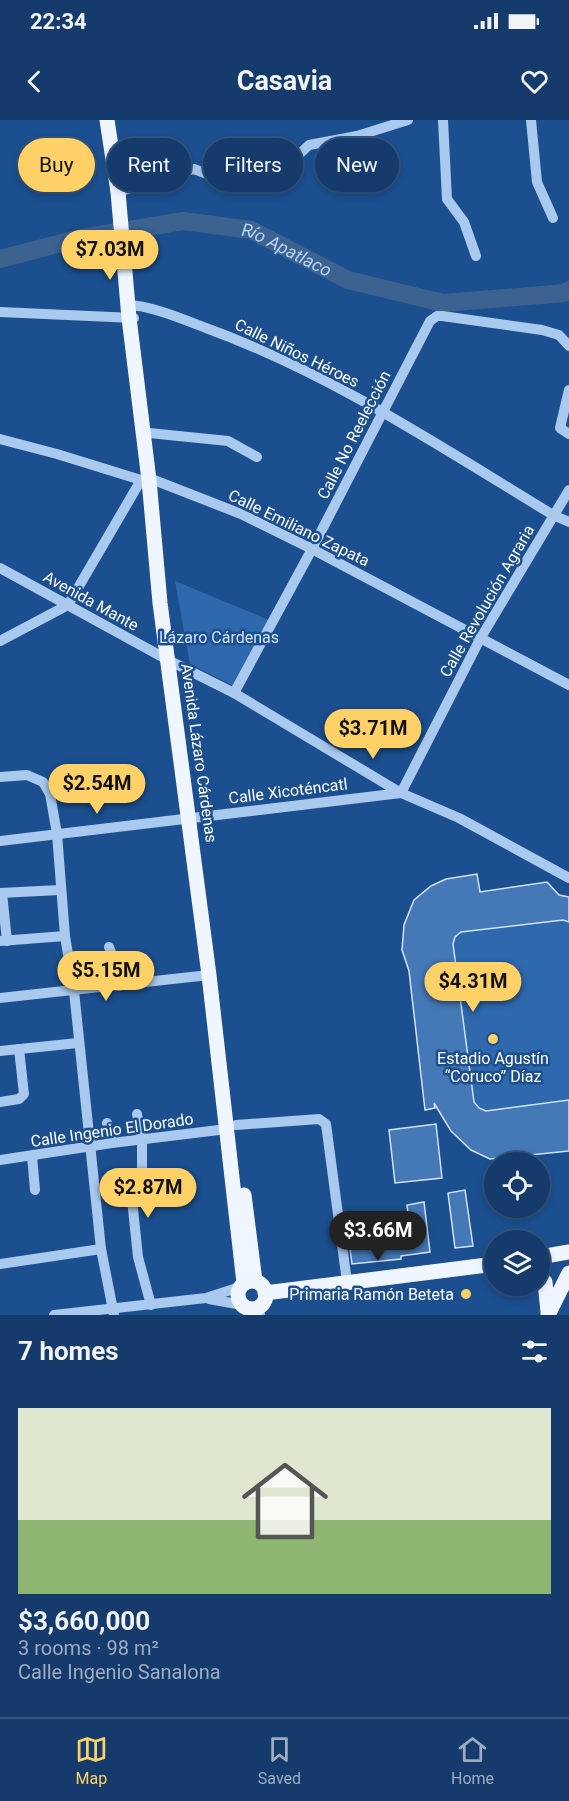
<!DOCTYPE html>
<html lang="en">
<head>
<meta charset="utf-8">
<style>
	:root { --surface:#143b6b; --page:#1d4271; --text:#f1f3f6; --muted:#9dadc1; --line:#33557e; --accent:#ffd166 }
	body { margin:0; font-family:Roboto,sans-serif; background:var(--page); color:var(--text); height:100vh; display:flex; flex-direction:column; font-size:22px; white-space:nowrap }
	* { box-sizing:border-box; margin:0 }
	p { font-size:20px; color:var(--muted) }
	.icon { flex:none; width:33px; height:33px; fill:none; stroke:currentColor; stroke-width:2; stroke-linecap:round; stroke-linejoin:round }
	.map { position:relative; height:1195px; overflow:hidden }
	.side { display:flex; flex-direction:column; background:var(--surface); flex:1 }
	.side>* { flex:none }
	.hud { position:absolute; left:18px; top:18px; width:534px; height:54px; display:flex; gap:12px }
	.tools { position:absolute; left:484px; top:1032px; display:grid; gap:12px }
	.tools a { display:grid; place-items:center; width:66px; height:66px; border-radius:50%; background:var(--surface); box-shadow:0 3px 9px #0003,0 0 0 2px var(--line); font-size:30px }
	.price { position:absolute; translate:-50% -51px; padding:0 14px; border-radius:21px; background:var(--accent); color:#111; font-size:20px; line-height:39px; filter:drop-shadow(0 2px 3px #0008) }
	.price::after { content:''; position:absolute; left:50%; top:36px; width:18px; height:14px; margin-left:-9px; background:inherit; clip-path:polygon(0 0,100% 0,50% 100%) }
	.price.selected { background:#222; color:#fff }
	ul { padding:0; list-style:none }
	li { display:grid; align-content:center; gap:12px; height:318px; padding:0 18px }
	li span { display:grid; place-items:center; height:186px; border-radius:0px; color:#555 }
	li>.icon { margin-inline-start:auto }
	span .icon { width:108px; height:108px; fill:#fffc; stroke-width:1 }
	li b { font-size:26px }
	h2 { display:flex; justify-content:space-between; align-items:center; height:72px; padding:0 18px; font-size:26px }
	.tag { padding:0 21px; border-radius:27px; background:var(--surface); box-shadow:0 3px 9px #0003,0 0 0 2px var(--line); font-size:21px; line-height:54px }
	.tag.selected { background:var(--accent); color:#111 }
	.status { display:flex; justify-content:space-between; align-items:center; height:42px; padding:0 30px; background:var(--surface); direction:ltr }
	.status svg { height:16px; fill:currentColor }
	header { display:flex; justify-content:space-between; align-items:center; height:78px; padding:0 18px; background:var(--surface); font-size:27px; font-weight:700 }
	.tabs { display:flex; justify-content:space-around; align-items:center; height:84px; border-top:2px solid var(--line); background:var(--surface); font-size:16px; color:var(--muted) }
	.tabs a { display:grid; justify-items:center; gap:3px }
	.tabs .selected { color:var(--accent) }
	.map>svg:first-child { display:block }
	.green { fill:#2e69ad }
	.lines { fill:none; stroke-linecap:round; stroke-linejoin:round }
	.river { stroke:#3c6290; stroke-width:18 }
	.building { fill:#4478b7; stroke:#cfe3fa; stroke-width:1.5 }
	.minor { stroke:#a9c9ee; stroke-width:10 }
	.major { stroke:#f0f6ff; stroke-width:15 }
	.poi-dot { fill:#ffd166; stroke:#1b4f8f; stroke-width:2 }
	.labels { text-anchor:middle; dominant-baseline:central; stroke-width:5; stroke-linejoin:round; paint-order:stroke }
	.street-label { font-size:16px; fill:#fff; stroke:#1b4f8f }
	.park-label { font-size:16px; fill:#cfe3fa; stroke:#1b4f8f }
	.poi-label { font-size:16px; fill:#fff; stroke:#1b4f8f }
	.water-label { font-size:18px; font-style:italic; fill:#b5d3f5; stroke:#1b4f8f }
</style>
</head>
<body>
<div class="status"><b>22:34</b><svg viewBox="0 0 49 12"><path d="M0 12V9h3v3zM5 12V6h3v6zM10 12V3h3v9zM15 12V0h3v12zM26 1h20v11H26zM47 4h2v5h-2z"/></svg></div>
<header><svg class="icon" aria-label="back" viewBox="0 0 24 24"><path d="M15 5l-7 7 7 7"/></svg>Casavia<svg class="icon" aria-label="heart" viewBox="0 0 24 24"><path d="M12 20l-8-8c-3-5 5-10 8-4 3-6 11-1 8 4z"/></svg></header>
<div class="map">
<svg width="569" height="1195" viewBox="0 0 569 1195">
	<rect width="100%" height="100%" fill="#1b4f8f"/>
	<!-- green -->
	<g class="green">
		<polygon points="175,461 269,500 232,565 190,544"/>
		<path d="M477,754L481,771L547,762L559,775L569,777V1031L490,1039L471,1030L451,1011L437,988L425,990L404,805C407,797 410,785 416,779C431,760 455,758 477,754Z"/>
	</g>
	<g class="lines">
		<!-- river -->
		<path class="river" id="s1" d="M0,139L81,118L183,101L251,110L348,160L443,183L565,173L569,170"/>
	</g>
	<!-- building -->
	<g class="building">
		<polygon points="477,754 480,772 547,762 559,775 569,777 569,802 563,800 461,812 455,817 453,824 474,982 479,988 486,991 569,980 569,1031 490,1039 471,1030 451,1011 434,983 435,988 425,990 409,851 402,830 404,805 414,780 431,766 446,759"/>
		<polygon points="436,1004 442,1058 395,1063 389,1010"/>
		<polygon points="465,1070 473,1126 455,1128 448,1073"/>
		<polygon points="424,1082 430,1132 401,1136 401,1139 352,1144 346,1099 408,1093 407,1085"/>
	</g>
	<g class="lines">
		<!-- minor -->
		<g class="minor">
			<polyline points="443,0 447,79 464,102 476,136"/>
			<polyline points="531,0 537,62 553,98"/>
			<polyline points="118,72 194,49 241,67 269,56 288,45 309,25 357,16 408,0"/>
			<path d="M127,185C150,185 185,200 206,208C330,253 441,327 553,395L569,402"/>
			<polyline points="0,192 134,198"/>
			<polyline points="569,270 560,308 569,314"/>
			<polyline points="149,313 228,321 257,337"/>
			<polyline points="0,319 57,334 141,360 154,360 241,394 312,429 569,565"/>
			<polyline points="0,448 168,540 234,573 401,673 459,698 569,758"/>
			<polyline points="0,521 68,485 141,360"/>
			<polyline points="234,573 312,429 430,201 437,196 442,196 542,210 559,215 569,226"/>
			<polyline points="0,657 27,655 43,662 50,674 57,714 65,816 74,871 101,1129 114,1195"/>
			<polyline points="0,721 401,673 480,519 569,370"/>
			<polyline points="0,773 60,770"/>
			<polyline points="2,773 7,821"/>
			<polyline points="0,821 65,816"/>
			<polyline points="109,827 118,850 119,866"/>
			<polyline points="0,878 209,855"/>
			<polyline points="0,931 78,923"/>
			<polyline points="0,982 19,979 24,974 19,929"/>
			<polyline points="137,994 142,1020 142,1053 131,1070 138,1137 151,1185"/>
			<polyline points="107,1003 112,1023"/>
			<polyline points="236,1005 319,999 326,1004 347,1162"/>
			<polyline points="32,1036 35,1070"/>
			<polyline points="0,1040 112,1023 227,1009"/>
			<polyline points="0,1144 101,1129"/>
			<polyline points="209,1179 242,1185"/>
			<polyline points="259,1187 260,1195"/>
			<polyline points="54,1195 206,1178 240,1167"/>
		</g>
		<!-- major -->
		<g class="major">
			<polyline points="107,0 118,72 129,198 149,360 160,483 209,855 244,1163"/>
			<polyline points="244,1075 255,1161"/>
			<polyline points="540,1137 569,1132"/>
			<polyline points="540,1154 545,1162 548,1192"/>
			<circle cx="252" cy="1175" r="14"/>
			<polyline points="265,1173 495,1144"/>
			<polyline points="548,1195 569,1153"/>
		</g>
	</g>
	<!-- markers -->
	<g class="poi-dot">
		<circle cx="493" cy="919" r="6"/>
		<circle cx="466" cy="1174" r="6"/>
	</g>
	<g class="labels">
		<!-- street labels -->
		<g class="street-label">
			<text transform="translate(297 233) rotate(26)">Calle Niños Héroes</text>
			<text transform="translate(354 315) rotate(-63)">Calle No Reelección</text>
			<text transform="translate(299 408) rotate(26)">Calle Emiliano Zapata</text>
			<text transform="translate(91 481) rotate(29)">Avenida Mante</text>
			<text transform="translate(487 481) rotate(-60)">Calle Revolución Agraria</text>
			<text transform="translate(199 633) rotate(82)">Avenida Lázaro Cárdenas</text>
			<text transform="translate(288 671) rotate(-7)">Calle Xicoténcatl</text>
			<text transform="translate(112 1010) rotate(-8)">Calle Ingenio El Dorado</text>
		</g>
		<!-- park labels -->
		<g class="park-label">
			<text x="219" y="517">Lázaro Cárdenas</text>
		</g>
		<!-- poi labels -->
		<g class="poi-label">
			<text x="493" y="938">Estadio Agustín<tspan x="493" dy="18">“Coruco” Díaz</tspan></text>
			<text x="454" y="1174" text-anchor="end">Primaria Ramón Beteta</text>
		</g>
		<!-- water labels -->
		<g class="water-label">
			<text stroke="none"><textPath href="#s1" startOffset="296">Río Apatlaco</textPath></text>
		</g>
	</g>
</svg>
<div class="tools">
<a><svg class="icon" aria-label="locate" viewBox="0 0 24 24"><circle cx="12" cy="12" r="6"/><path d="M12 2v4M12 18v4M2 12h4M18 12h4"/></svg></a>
<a><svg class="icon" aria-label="layers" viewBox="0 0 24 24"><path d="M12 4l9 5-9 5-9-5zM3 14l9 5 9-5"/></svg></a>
</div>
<b class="price" style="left:110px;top:161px">$7.03M</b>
<b class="price" style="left:373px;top:640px">$3.71M</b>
<b class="price" style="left:97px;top:695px">$2.54M</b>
<b class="price" style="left:106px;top:882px">$5.15M</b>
<b class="price" style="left:473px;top:893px">$4.31M</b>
<b class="price" style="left:148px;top:1099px">$2.87M</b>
<b class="price selected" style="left:378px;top:1142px">$3.66M</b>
<div class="hud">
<a class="tag selected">Buy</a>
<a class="tag">Rent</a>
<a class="tag">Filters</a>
<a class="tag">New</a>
</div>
</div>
<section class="side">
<h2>7 homes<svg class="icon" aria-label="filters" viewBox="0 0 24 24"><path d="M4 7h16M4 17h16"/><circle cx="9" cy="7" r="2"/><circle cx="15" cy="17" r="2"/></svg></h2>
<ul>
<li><span style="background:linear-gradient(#dfe7d0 60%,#8fb573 0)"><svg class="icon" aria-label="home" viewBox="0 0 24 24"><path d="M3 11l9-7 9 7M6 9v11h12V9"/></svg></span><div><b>$3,660,000</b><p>3 rooms · 98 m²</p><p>Calle Ingenio Sanalona</p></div></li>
</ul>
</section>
<nav class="tabs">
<a class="selected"><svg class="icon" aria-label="map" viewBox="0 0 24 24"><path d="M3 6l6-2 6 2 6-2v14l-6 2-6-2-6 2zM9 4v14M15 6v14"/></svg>Map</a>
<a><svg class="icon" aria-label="saved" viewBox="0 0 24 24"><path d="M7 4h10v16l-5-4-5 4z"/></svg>Saved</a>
<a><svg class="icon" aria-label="home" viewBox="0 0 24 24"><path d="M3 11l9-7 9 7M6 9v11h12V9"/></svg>Home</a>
</nav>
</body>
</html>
